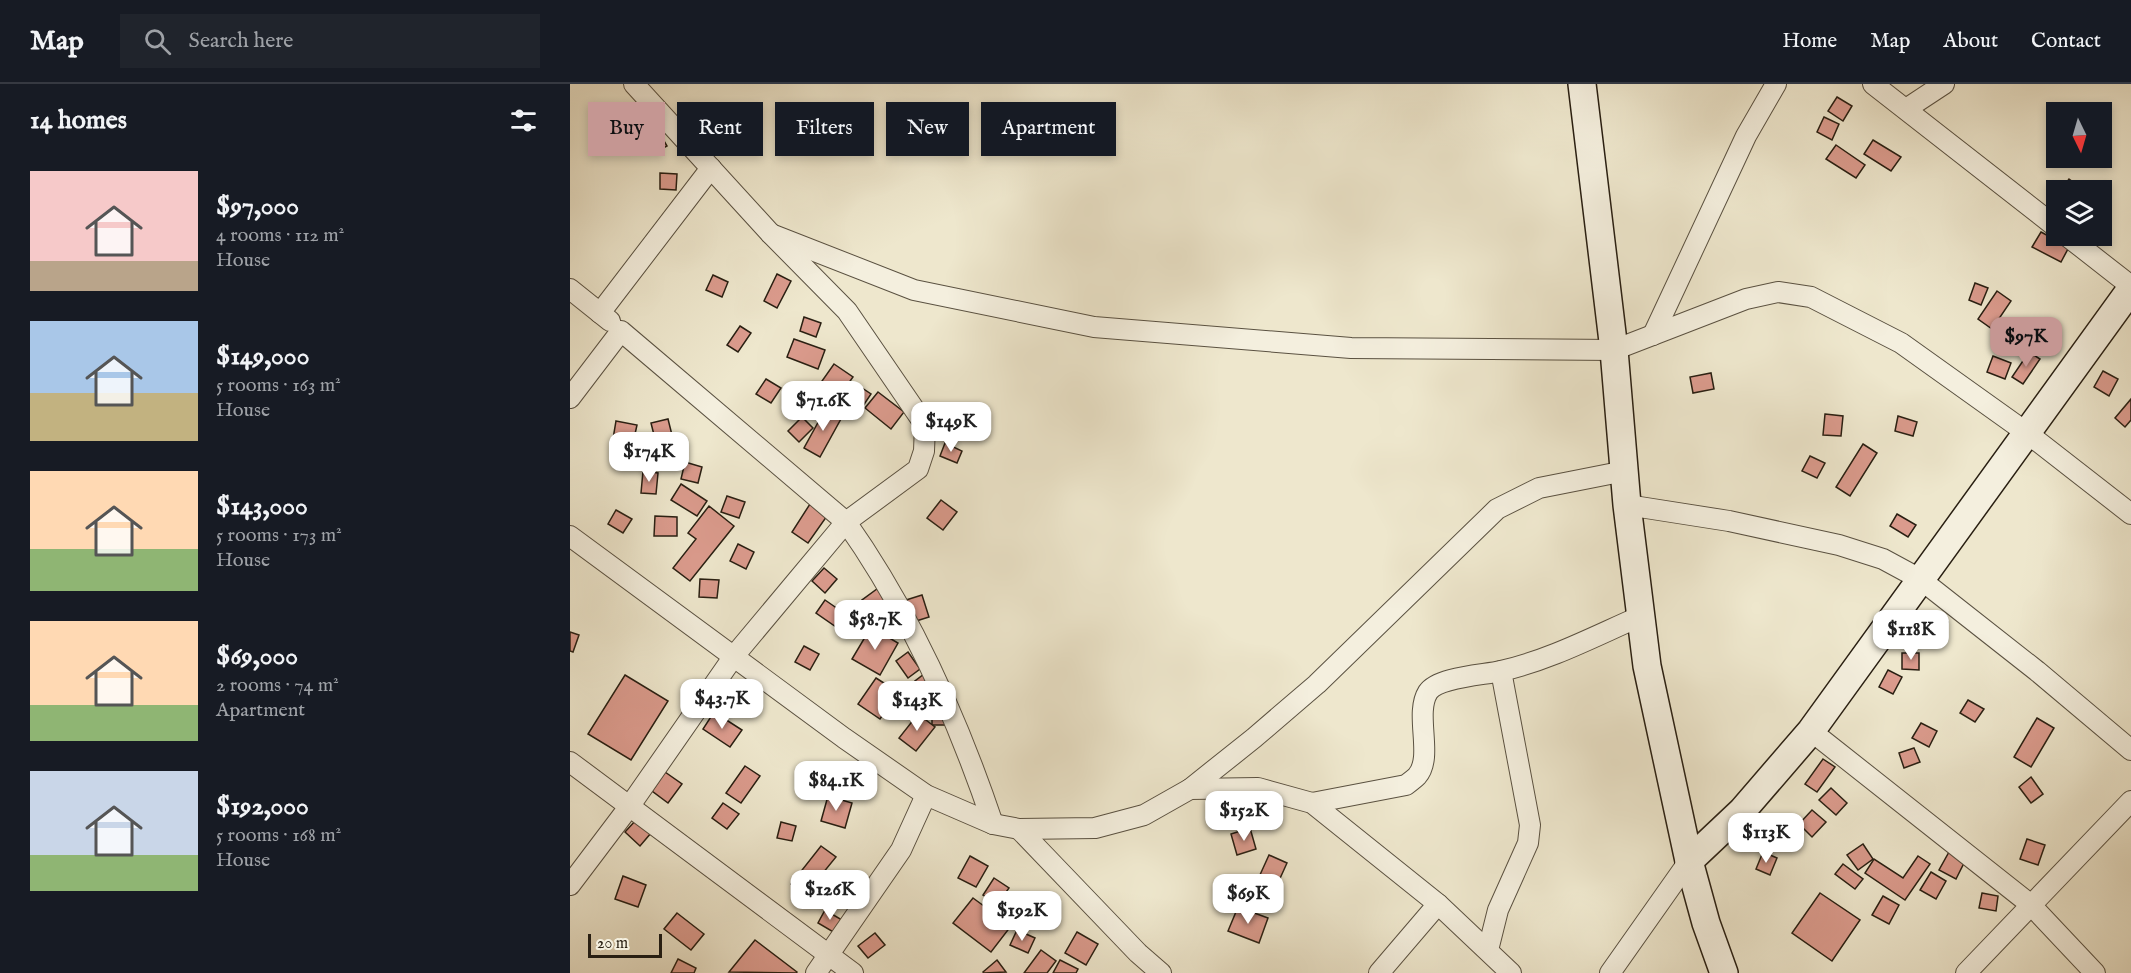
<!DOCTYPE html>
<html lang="en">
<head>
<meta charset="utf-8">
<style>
	:root { --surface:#171b24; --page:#20242c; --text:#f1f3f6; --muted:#9ea1a6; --line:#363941; --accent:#c59692 }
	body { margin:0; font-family:"IM FELL English",serif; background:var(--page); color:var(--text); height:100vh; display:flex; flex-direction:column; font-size:22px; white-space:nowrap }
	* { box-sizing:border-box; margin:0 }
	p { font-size:20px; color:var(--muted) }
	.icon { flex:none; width:33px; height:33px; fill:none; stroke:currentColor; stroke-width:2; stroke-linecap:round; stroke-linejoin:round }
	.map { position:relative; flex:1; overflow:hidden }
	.sheet { display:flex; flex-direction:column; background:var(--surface); width:570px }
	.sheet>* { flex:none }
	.banner { position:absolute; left:18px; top:18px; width:570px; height:54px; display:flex; gap:12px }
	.needle { width:39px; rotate:175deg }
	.controls { position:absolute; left:1476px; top:18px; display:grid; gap:12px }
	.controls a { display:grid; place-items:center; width:66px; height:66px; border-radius:0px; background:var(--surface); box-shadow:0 3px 9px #0003; font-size:30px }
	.scale { position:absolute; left:18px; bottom:15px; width:74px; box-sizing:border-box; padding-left:6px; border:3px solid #291f12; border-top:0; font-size:16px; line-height:21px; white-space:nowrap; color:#291f12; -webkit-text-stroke:4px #f4efde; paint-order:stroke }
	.price { position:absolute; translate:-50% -51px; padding:0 14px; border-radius:12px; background:#fff; color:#222; font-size:20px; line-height:39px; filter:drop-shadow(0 2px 3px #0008) }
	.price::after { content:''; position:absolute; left:50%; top:36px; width:18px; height:14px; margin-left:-9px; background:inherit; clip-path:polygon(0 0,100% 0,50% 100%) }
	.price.on { background:var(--accent); color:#111 }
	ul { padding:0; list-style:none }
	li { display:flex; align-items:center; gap:18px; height:150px; padding:0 30px }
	li span { display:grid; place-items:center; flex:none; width:168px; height:120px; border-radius:0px; color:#555 }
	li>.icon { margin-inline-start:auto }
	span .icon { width:72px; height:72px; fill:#fffc; stroke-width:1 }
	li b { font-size:26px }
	h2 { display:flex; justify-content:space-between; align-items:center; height:72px; padding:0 30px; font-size:26px }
	.tag { padding:0 21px; border-radius:0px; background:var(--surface); box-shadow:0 3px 9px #0003; font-size:21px; line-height:54px }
	.tag.on { background:var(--accent); color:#111 }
	header { display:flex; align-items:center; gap:36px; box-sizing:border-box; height:84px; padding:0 30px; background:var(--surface); border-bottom:2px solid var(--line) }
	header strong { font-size:28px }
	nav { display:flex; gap:33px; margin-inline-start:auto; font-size:21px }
	.search { width:420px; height:54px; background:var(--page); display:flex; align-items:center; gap:15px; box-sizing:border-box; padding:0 21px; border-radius:0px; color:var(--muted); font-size:22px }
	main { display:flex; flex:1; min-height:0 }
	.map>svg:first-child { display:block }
	.building { fill:#db9b8d; stroke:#291f12; stroke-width:1.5 }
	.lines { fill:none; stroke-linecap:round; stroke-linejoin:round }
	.street-casing { stroke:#5a5141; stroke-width:22 }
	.secondary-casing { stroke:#291f12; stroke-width:30 }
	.street { stroke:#f4efde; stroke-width:20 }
	.secondary { stroke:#f4efde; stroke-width:27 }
</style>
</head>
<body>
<header>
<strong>Map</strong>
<div class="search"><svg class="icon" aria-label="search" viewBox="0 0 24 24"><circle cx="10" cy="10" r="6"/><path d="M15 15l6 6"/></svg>Search here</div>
<nav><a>Home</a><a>Map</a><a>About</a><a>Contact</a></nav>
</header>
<main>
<section class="sheet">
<h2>14 homes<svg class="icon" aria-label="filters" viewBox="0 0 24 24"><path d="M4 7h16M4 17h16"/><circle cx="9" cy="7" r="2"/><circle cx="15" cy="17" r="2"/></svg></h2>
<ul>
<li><span style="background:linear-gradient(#f6c9c9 75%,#b9a48a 0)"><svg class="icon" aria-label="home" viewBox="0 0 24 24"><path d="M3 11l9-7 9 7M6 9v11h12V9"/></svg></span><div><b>$97,000</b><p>4 rooms · 112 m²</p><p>House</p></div></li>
<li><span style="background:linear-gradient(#a9c7e8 60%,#c2b280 0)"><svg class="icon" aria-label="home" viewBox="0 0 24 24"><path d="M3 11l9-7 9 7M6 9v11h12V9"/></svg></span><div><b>$149,000</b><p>5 rooms · 163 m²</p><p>House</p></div></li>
<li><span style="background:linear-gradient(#ffd9b3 65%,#8fb573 0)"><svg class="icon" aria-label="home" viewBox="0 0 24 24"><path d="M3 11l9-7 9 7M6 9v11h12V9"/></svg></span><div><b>$143,000</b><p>5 rooms · 173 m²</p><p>House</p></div></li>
<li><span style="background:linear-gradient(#ffd9b3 70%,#8fb573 0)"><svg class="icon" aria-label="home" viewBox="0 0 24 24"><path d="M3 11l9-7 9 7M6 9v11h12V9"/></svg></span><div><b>$69,000</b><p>2 rooms · 74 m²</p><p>Apartment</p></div></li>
<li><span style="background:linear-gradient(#c9d6e8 70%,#8fb573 0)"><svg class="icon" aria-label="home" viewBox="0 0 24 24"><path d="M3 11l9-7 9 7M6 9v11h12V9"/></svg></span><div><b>$192,000</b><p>5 rooms · 168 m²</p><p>House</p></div></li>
</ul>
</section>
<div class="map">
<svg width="1561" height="889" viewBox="0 0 1561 889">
	<rect width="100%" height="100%" fill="#eee7cd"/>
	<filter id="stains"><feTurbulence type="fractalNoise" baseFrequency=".00333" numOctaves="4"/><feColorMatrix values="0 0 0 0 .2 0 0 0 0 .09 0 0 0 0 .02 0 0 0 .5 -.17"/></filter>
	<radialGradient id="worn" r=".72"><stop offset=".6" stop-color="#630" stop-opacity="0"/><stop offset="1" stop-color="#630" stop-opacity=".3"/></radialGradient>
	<!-- building -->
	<g class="building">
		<polygon points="1267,13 1282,22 1273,37 1258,27"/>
		<polygon points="1254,33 1269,40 1262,56 1247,48"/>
		<polygon points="87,45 97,62 81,71 71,54"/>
		<polygon points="1303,56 1331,73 1321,87 1294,70"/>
		<polygon points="1266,61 1295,81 1286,94 1256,75"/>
		<polygon points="90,89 107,90 106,106 90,105"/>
		<polygon points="1499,95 1514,106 1491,106"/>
		<polygon points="1471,148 1499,163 1491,178 1462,163"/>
		<polygon points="207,190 221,197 207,224 194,217"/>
		<polygon points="143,191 158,198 152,213 136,206"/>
		<polygon points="1405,199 1418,204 1411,221 1399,216"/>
		<polygon points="1427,207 1441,217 1422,245 1408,235"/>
		<polygon points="234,233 251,239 246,253 230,247"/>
		<polygon points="170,242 181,249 168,268 157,261"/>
		<polygon points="224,255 255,266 248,285 217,273"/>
		<polygon points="1459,268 1470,275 1453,300 1442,293"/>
		<polygon points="1423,272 1441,279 1435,295 1417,288"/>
		<polygon points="264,280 283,293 271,310 252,297"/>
		<polygon points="1533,287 1548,295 1539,312 1524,303"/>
		<polygon points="1141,289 1144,305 1123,309 1120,293"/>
		<polygon points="196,295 211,304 201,319 186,310"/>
		<polygon points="286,300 301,310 289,328 274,318"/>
		<polygon points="308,308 334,328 321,345 295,324"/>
		<polygon points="1561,315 1561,336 1555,343 1545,334"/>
		<polygon points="256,324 272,333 250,373 234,364"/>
		<polygon points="1255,330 1273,332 1271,352 1253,351"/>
		<polygon points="1328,332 1347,338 1343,352 1325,347"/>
		<polygon points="232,333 243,344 229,358 218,347"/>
		<polygon points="98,335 102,351 85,355 81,339"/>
		<polygon points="46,337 67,341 63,359 43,355"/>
		<polygon points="375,359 392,367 387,379 370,372"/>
		<polygon points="1293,360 1307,369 1280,412 1266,403"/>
		<polygon points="1240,372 1255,379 1247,394 1232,387"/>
		<polygon points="115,378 132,383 128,399 111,395"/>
		<polygon points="73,387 88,389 86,410 71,409"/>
		<polygon points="111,400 137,417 127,432 101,416"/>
		<polygon points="157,412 175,418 169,434 151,428"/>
		<polygon points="371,416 387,428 373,446 357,434"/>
		<polygon points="240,420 257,432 238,459 222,448"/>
		<polygon points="139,422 164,442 120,497 103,484 126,455 118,449"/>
		<polygon points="46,426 62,435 53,449 38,440"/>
		<polygon points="1327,430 1346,441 1338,453 1320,442"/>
		<polygon points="85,432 107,433 107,452 84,452"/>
		<polygon points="168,460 184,468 176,485 160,477"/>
		<polygon points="254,484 267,495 255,509 242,497"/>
		<polygon points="130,495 149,496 147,514 129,513"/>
		<polygon points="311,502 329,527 310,540 292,516"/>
		<polygon points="352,511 359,533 343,538 336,516"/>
		<polygon points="255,516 278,532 269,545 246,529"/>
		<polygon points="1364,533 1378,538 1371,554 1357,549"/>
		<polygon points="301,543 328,559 310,591 282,575"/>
		<polygon points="0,548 9,551 3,568 0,567"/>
		<polygon points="234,562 249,570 240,586 225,578"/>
		<polygon points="338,568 350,585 338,594 326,577"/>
		<polygon points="1332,569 1349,569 1349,586 1332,585"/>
		<polygon points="1318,586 1332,593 1323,610 1309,603"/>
		<polygon points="358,587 368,599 354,609 345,597"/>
		<polygon points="55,591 98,617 61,676 18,650"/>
		<polygon points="306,594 328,608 310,635 288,620"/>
		<polygon points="1398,616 1414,625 1405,638 1390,629"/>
		<polygon points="362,619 384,620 384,641 362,641"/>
		<polygon points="144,628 172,646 160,663 133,645"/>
		<polygon points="348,630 365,643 346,667 329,654"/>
		<polygon points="1467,634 1484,644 1461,683 1444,673"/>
		<polygon points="1351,639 1367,647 1359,663 1342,654"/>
		<polygon points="1344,664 1350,678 1334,684 1329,669"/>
		<polygon points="1253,675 1265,683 1247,708 1235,700"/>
		<polygon points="175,682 190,692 171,719 156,709"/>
		<polygon points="95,688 112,700 98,719 82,707"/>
		<polygon points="1461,693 1473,710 1461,719 1449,703"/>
		<polygon points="1261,704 1277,719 1266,731 1249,716"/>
		<polygon points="258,712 282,719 275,744 251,737"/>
		<polygon points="153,719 169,730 157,745 142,734"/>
		<polygon points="1242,726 1256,738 1242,753 1229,740"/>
		<polygon points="66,736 81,749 70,762 55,748"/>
		<polygon points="211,738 226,742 222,757 207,754"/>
		<polygon points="680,744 686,765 667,771 661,750"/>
		<polygon points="1457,755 1475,761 1468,781 1450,775"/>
		<polygon points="1293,760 1303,775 1288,786 1277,771"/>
		<polygon points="251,762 266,773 235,811 221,800"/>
		<polygon points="1193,768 1207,774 1200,791 1186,785"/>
		<polygon points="1379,768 1395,777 1386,795 1369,786"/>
		<polygon points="699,771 717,779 707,801 689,793"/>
		<polygon points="400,772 418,782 406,803 388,794"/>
		<polygon points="1348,772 1360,780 1335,816 1295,789 1304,775 1333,794"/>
		<polygon points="1273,780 1293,795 1285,805 1265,790"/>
		<polygon points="1361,788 1376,797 1366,815 1350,806"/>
		<polygon points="53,792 76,801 68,823 45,815"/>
		<polygon points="424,794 439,804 427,821 413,811"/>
		<polygon points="1250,809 1290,836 1262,877 1222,849"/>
		<polygon points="1412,809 1428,812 1426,827 1409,824"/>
		<polygon points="1313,812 1329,821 1319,840 1302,831"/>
		<polygon points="403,814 441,842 421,868 383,839"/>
		<polygon points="668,823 698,834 689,859 658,847"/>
		<polygon points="255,826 272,836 265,849 248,839"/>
		<polygon points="107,829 134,850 121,866 94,845"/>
		<polygon points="447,846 465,854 458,869 440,861"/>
		<polygon points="507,848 528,860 516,881 495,869"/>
		<polygon points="305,849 315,861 298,874 288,862"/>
		<polygon points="185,856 227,888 226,889 159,888"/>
		<polygon points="471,866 486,877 477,889 454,889"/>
		<polygon points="108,875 126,884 124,889 101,889"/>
		<polygon points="427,876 436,888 414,889 413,888"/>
		<polygon points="490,876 508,885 506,889 483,889"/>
	</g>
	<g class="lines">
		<defs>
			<g id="street">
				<path d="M64,0L201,150L277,227L355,341L354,367L348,385L276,438C341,530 387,633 423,740"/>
				<polyline points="1303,0 1486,143"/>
				<polyline points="1336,25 1374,0"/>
				<polyline points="201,150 344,206 524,243 781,264 1044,266 1176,215 1208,208 1241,213 1331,259 1457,349 1561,430"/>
				<polyline points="1497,152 1561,202"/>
				<polyline points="0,205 40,237"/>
				<polyline points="30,229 141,84"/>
				<polyline points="1083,251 1176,52 1206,0"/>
				<polyline points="0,314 51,247 276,438 164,572 59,723 0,801"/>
				<polyline points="1057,421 1159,437 1269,461 1313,475 1350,495 1467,587 1561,666"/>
				<polyline points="0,452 274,654 356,711 423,740 449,745 525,744 574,731 620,705 688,704 742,719 868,820 941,889"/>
				<polyline points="1241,647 1460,820 1525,889"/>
				<polyline points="0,678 283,889"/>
				<polyline points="620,705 684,654 747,600 927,425 969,404 1055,387"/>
				<path d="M742,719L836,701C840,698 844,695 847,692C864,673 844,630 858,608C868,593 914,591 931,587C980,576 1025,552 1071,532"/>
				<polyline points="449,745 568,869 591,889"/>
				<polyline points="918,866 928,826 958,759 960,741 931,587"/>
				<polyline points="246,889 331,766 356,711"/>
				<polyline points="809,889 868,820"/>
				<polyline points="1040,889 1119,777"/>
				<polyline points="1396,889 1561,717"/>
			</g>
			<g id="secondary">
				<polyline points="1012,0 1044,266 1057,421 1077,582 1119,777 1136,839 1154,889"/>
				<polyline points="1119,777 1172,727 1241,647 1561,205"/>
			</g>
		</defs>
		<!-- street casing -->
		<use href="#street" class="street-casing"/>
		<!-- secondary casing -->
		<use href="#secondary" class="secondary-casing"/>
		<!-- street -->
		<use href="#street" class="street"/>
		<!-- secondary -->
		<use href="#secondary" class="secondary"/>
	</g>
	<rect width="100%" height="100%" filter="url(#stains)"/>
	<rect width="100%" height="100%" fill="url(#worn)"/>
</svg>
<div class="controls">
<a><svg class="needle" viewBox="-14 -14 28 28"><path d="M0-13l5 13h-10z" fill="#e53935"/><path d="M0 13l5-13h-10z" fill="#9ea1a6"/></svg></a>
<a><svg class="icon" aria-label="layers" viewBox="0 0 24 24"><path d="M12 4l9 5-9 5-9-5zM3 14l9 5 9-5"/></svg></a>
</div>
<div class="scale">20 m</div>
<b class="price on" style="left:1456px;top:284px">$97K</b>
<b class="price" style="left:253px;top:348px">$71.6K</b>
<b class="price" style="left:381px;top:369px">$149K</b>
<b class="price" style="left:79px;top:399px">$174K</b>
<b class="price" style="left:305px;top:567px">$58.7K</b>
<b class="price" style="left:1341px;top:577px">$118K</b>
<b class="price" style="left:152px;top:646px">$43.7K</b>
<b class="price" style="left:347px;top:648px">$143K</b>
<b class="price" style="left:266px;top:728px">$84.1K</b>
<b class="price" style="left:674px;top:758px">$152K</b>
<b class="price" style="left:1196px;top:780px">$113K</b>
<b class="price" style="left:260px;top:837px">$126K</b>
<b class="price" style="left:678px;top:841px">$69K</b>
<b class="price" style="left:452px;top:858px">$192K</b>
<div class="banner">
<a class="tag on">Buy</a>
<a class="tag">Rent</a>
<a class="tag">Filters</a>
<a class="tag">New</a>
<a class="tag">Apartment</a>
</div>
</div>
</main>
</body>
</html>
